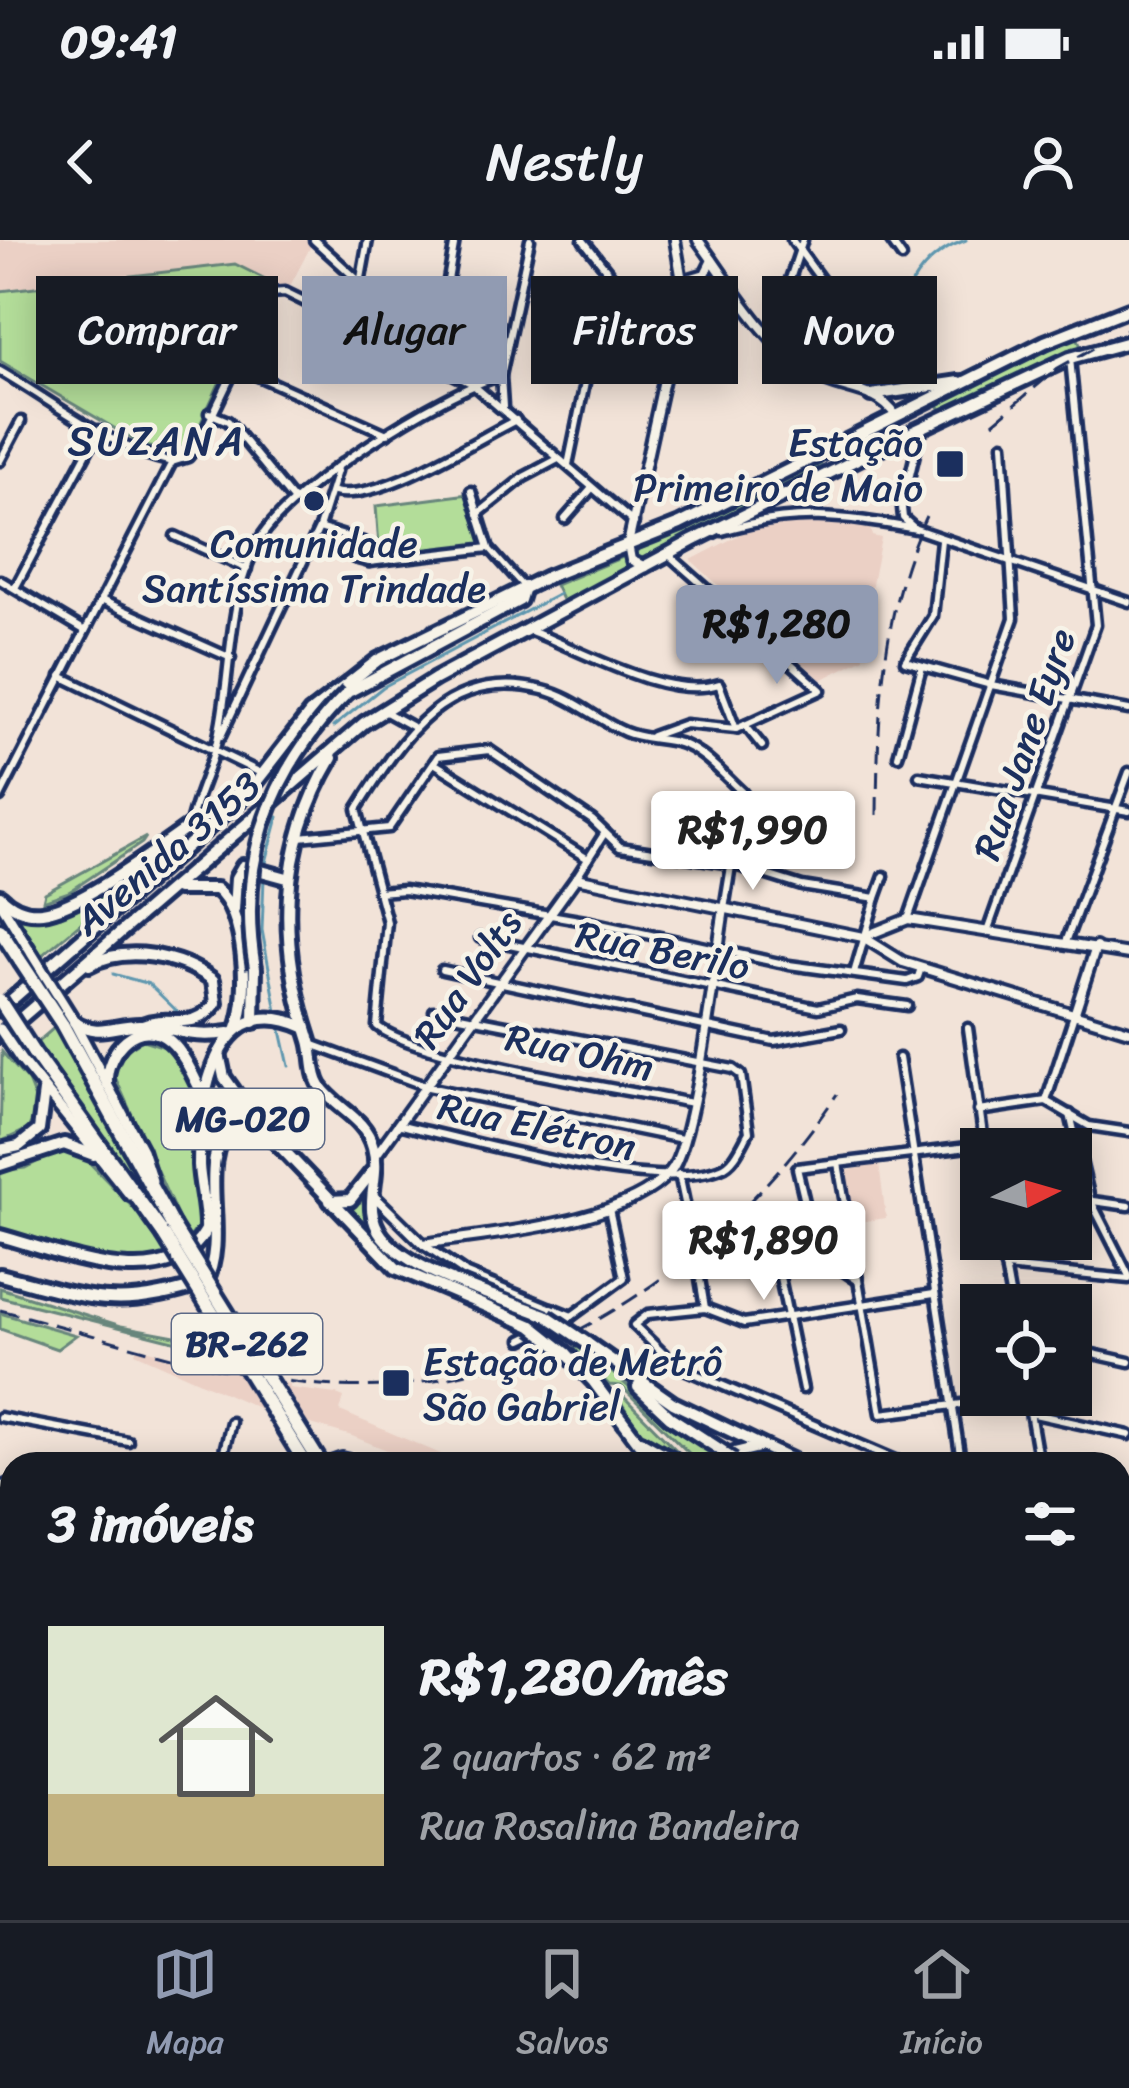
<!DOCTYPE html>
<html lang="pt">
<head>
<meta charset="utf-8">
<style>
	:root { --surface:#171b24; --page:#242831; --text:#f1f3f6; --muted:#9ea1a6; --line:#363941; --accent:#919bb2 }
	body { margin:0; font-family:Sriracha,sans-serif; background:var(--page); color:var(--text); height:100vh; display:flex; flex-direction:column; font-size:45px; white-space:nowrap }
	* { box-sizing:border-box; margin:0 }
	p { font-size:39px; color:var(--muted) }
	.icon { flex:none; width:66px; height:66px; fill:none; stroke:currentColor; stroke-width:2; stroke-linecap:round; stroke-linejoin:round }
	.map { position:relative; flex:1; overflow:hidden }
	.details { position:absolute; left:0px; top:1212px; width:1131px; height:468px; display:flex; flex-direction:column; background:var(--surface); border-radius:36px 36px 0 0; box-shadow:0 6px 30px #0003 }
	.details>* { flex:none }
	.banner { position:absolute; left:36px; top:36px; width:1059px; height:108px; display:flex; gap:24px }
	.needle { width:78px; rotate:85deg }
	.buttons { position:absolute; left:960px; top:888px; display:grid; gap:24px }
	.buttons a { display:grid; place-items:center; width:132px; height:132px; border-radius:0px; background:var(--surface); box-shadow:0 6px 30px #0003; font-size:60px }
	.price { position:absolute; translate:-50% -102px; padding:0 27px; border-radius:12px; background:#fff; color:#222; font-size:39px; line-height:78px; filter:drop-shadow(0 3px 6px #0008) }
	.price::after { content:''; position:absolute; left:50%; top:72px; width:36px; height:27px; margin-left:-18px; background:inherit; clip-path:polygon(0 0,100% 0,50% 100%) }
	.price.active { background:var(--accent); color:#111 }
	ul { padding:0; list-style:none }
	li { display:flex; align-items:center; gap:36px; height:300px; padding:0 48px }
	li+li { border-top:3px solid var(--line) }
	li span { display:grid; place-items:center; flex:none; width:336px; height:240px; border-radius:0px; color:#555 }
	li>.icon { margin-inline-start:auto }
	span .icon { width:144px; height:144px; fill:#fffc; stroke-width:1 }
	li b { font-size:51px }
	h2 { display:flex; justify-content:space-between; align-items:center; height:144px; padding:0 48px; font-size:51px }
	.pill { padding:0 42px; border-radius:0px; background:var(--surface); box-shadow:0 6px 30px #0003; font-size:42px; line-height:108px }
	.pill.active { background:var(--accent); color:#111 }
	.status { display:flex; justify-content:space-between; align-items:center; height:84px; padding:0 60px; background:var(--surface); direction:ltr }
	.status svg { height:33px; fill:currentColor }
	header { display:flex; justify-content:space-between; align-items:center; height:156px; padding:0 48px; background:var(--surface); font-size:54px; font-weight:600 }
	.tab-bar { display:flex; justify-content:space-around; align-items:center; height:168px; border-top:3px solid var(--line); background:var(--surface); font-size:33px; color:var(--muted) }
	.tab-bar a { display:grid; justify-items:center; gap:6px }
	.tab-bar .active { color:var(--accent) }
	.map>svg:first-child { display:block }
	.built { fill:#ebd0c5 }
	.green { fill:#b3dd99; stroke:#67867c; stroke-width:3 }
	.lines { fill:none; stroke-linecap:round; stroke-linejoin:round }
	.stream { stroke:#5e97af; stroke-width:3 }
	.river { stroke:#8bdce5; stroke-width:14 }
	.pedestrian-casing { stroke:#1b2f5e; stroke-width:14 }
	.minor-casing { stroke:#1b2f5e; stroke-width:15 }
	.tertiary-casing { stroke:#1b2f5e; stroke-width:16 }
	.secondary-casing { stroke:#1b2f5e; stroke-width:18 }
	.trunk-casing { stroke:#1b2f5e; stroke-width:20 }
	.motorway-casing { stroke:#1b2f5e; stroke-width:21 }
	.pedestrian { stroke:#f7f3e8; stroke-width:4.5 }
	.minor { stroke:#f7f3e8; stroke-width:6 }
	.tertiary { stroke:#f7f3e8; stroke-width:8 }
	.secondary { stroke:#f7f3e8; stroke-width:9 }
	.trunk { stroke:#f7f3e8; stroke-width:10 }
	.motorway { stroke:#f7f3e8; stroke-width:12 }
	.rail { stroke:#1b2f5e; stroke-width:3; stroke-dasharray:18 9; stroke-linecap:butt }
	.tertiary-bridge-casing { stroke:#1b2f5e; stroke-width:16; stroke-linecap:butt }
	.secondary-bridge-casing { stroke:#1b2f5e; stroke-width:18; stroke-linecap:butt }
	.trunk-bridge-casing { stroke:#1b2f5e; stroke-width:20; stroke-linecap:butt }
	.motorway-bridge-casing { stroke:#1b2f5e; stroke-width:21; stroke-linecap:butt }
	.tertiary-bridge { stroke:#f7f3e8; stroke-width:8 }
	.secondary-bridge { stroke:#f7f3e8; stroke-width:9 }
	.trunk-bridge { stroke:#f7f3e8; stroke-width:10 }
	.motorway-bridge { stroke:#f7f3e8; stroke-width:12 }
	.poi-dot { fill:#1b2f5e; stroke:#f7f3e8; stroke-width:4.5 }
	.labels { text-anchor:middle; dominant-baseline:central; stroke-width:9; stroke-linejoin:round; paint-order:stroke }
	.shield { fill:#f7f3e8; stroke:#5d6a87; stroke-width:3 }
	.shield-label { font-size:36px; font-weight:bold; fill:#1b2f5e }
	.poi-label { font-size:39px; fill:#1b2f5e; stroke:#f7f3e8; text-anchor:end }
	.street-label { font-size:39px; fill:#1b2f5e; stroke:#f7f3e8 }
	.neighbourhood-label { font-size:42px; letter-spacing:3px; fill:#1b2f5e; stroke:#f7f3e8 }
</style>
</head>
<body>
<div class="status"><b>09:41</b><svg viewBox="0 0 49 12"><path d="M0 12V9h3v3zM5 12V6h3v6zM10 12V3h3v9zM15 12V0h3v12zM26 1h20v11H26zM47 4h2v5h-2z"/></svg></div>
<header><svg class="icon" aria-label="back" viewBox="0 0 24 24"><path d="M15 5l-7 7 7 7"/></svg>Nestly<svg class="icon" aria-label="person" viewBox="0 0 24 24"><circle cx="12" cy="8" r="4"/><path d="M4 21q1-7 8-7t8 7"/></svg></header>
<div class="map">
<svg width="1129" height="1680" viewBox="0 0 1129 1680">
	<rect width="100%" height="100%" fill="#f2e3d8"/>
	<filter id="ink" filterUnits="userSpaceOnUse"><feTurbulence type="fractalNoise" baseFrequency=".00833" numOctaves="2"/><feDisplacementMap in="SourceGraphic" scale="24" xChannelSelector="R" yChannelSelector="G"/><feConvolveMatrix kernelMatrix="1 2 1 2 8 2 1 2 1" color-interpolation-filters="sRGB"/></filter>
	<g filter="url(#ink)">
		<!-- built -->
		<g class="built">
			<polygon points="0,0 314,0 288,50 235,24 0,51"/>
			<polygon points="820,277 869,285 872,296 881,298 862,396 864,418 821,440 691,320 768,280"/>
			<polygon points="879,924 886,978 853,983 846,931"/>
			<polygon points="137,1107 289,1144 289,1148 336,1154 344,1157 340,1171 464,1224 422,1224 352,1196 263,1170 135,1113"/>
			<polygon points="1119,1472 1129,1474 1129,1585 1119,1582"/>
		</g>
		<!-- green -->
		<g class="green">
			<path d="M235,24L267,40L194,198C176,216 165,212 143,205L0,121V51Z"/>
			<polygon points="1077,96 1081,107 941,170 937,163"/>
			<polygon points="822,224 641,321 635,311"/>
			<polygon points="469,254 482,305 380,320 376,266"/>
			<polygon points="625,316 631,326 563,362 555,345"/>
			<polygon points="186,595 40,717 8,671 39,680 61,676"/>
			<polygon points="146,597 142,603 69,652 43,661 45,653"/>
			<polygon points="55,787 141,945 154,971 34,805"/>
			<polygon points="143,800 171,809 203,863 191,925 201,982 188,1000 112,830 116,816"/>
			<polygon points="2,812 28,841 38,866 28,889 0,902"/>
			<path d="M56,912L80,913L142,977L168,1014C116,1034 51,1002 0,988V931L25,928Z"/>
			<path d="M367,960C366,973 363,986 372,997C398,1033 494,1060 536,1077L531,1081C454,1044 398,1040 345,967Z"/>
			<polygon points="0,1048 121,1086 224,1105 229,1115 0,1057"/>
			<polygon points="0,1073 76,1095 57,1109 0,1089"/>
			<polygon points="581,1105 664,1178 726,1217 725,1224 700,1224 621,1146 609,1145 574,1108"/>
			<polygon points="616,1154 621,1154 690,1224 643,1198"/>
			<polygon points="34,1668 441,1668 441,1678 24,1680"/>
		</g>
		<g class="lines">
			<!-- stream -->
			<g class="stream">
				<path d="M887,133C896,76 905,21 966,0"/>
				<polyline points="333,487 383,447 559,354"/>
				<polyline points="266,622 278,577"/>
				<polyline points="264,638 262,690 278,777"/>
				<polyline points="113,734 149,744 181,775"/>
				<polyline points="280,786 289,826"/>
			</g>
			<!-- river -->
			<polyline class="river" points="1119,1388 1129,1391"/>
			<defs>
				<g id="pedestrian">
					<polyline points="489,308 521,344"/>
					<polyline points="464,1032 552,1068"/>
				</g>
				<g id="minor">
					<polyline points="314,0 462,135"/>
					<polyline points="583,0 670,110"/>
					<polyline points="792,0 873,111 859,151"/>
					<polyline points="890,0 902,17"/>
					<polyline points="360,44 368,0"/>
					<polyline points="771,96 803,0"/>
					<polyline points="436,109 455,0"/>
					<polyline points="233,125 387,194"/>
					<path d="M0,131C54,162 111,209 172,222"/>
					<polyline points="472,144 634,283"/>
					<polyline points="503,167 501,136 530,0"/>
					<polyline points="209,173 228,181 293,260"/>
					<polyline points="0,221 21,181"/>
					<polyline points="568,225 608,32"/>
					<path d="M334,252C379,263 473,201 516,180"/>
					<polyline points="478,274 524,237 558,219"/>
					<polyline points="565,279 592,248"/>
					<polyline points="913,287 903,278 902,268 921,189"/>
					<polyline points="319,288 363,302 369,322 354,318 352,298"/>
					<path d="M722,291C795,269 842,276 916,289L1129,362"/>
					<polyline points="175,296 247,329"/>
					<polyline points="941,300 933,376 905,421 991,445 1129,470"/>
					<polyline points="369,322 489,308 471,251"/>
					<polyline points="0,340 84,390"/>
					<polyline points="15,348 99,190"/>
					<polyline points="101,360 231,418"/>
					<path d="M531,391C580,410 668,461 719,444L736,489"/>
					<polyline points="61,436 263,534"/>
					<polyline points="384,471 411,486"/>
					<polyline points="745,485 762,506"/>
					<polyline points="221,496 319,288 337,231"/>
					<polyline points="652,496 685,484 736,489 821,450 670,316"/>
					<polyline points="898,516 922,427"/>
					<polyline points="434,523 588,619"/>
					<polyline points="919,536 1129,571"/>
					<polyline points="0,557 172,222 188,217 199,203 271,53 285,52 471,143"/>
					<path d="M190,584C196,556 209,532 216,505C233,440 225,357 260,299C289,249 444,150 501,136"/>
					<polyline points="300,597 389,588 438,516 489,510 592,580 620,607 732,624 802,646 876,658 884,636"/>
					<polyline points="576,638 604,594"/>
					<polyline points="378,652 404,650 591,682 789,725 907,741 918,737 921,728"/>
					<polyline points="908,679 1014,378 1003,204"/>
					<polyline points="988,689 1096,385 1070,118"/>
					<polyline points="480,698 818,768 857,759 907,766"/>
					<polyline points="1066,702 1129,532"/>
					<polyline points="442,730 774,801 841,789"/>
					<polyline points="854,733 876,658"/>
					<polyline points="968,788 985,909"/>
					<polyline points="311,804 428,847 682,899"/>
					<polyline points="899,818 960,1214"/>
					<polyline points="1046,861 1074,775"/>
					<path d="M691,863C629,850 417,819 377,786L387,682L357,569C401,500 445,426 543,450C573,457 597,480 625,492C641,499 661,498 679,503C703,510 724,536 743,553L724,669"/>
					<polyline points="978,871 1046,861 1089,886 1129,892"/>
					<polyline points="1070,874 1090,959 1129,1036"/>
					<path d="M401,885C476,901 654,955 721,928C735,923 742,904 749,892L741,835L733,829L434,771"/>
					<polyline points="838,923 881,1174 1027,1156"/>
					<polyline points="679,934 685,963"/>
					<polyline points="1071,958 1129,966"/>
					<polyline points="766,969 803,1149"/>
					<polyline points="1000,999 1012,1065"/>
					<polyline points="423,1004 464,1032"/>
					<polyline points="697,1021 705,1068"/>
					<polyline points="1005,1027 1129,1039"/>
					<polyline points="857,1040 817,1013 797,928 984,905"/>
					<polyline points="552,1068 572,1076"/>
					<polyline points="522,1100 572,1076 624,1038 609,969"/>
					<polyline points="1071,1109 1129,1122"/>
					<polyline points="1027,1155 1039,1224"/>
					<polyline points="1030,1173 1129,1195"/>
					<polyline points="0,1177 128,1201"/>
					<polyline points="221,1224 231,1182"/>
					<polyline points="905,1224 675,1125 634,1085 648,1074 705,1068 744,1083 934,1054"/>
					<polyline points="1119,1270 1129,1272"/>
					<polyline points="1119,1313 1129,1317"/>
					<polyline points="0,1326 12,1322"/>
					<polyline points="0,1409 12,1405"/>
					<polyline points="0,1577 12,1571"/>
					<polyline points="1119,1591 1129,1594"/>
					<polyline points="659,1668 668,1680"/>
					<polyline points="835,1668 842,1680"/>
					<polyline points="160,1671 180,1680"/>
					<polyline points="560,1680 564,1668"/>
				</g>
				<g id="tertiary">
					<path d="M698,0C732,46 765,104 814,135C841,152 878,147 896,176"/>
					<polyline points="682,41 705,34 712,20"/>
					<polyline points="679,90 703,61 727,58 743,66"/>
					<polyline points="646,327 631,320 628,304 679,71 682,41 675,0"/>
					<polyline points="863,697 908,679 1129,714"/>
					<polyline points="1074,775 1096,707"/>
					<polyline points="376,915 576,638 863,697 903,722 1129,791"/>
					<path d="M372,954L423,1004C490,993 623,985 670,932C695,904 716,716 724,669"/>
					<polyline points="325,1224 342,1218 367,1224"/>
					<polyline points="0,1247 12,1243"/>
					<polyline points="0,1479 12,1515"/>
					<polyline points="0,1667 12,1627"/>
					<polyline points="465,1680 531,1668"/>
				</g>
				<g id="secondary">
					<polyline points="0,662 32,714"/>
					<polyline points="75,784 142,910 152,941"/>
					<polyline points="21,820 130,955"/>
					<polyline points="608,1668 615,1680"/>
				</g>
				<g id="trunk">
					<polyline points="871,155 959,142"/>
					<polyline points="348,452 520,360 524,347"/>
					<path d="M332,518C278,609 278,704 310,801C314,814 312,834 320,846C336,869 365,877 373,907C382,939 360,967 382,996C412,1034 501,1057 547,1076"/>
					<path d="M177,649H216C246,672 250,755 237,788"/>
					<path d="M0,656C12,668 25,674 42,672C90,667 198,576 246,548"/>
					<polyline points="234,670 236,638 243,626 287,638"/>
					<path d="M89,725C126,705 179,715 213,740L216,763C193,794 171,773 142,785"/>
					<polyline points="0,770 247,554 310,473 378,420 547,337 680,284 1045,102 1129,69"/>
					<path d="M74,782C99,798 115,784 141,785C179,787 185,799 229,793"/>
					<polyline points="254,782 255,728"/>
					<polyline points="0,796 364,483 435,439 692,301 902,197 1070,118 1129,102"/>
					<polyline points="219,813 224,837 253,878"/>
					<path d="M107,843C105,812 139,773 170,801C186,815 196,843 206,861"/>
					<polyline points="0,910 19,906 39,890 44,852"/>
					<polyline points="0,925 64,904 94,915"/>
					<polyline points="330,961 350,960 372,932"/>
					<path d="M0,996C58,1011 167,1061 206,990C207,967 200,947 199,925C199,863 212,746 304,787"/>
					<path d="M0,1035C86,1057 116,1073 205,1043C231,994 193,923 232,883L253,878L396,1028L532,1086"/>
					<polyline points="587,1103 673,1163 800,1224"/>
					<polyline points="566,1113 593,1141 655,1224"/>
					<polyline points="638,1147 670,1177 724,1212"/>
					<polyline points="641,1201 682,1224"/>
					<polyline points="728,1224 734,1213 759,1207"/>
					<polyline points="1119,1343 1129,1346"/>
					<polyline points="1119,1361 1129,1364"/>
				</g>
				<g id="motorway">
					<polyline points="0,690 21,722"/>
					<polyline points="62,784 172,985"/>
					<polyline points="33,812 164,995"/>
					<polyline points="628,1668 635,1680"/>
					<polyline points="645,1668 652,1680"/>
				</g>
			</defs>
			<!-- pedestrian casing -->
			<use href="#pedestrian" class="pedestrian-casing"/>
			<!-- minor casing -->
			<use href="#minor" class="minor-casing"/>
			<!-- tertiary casing -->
			<use href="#tertiary" class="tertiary-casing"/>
			<!-- secondary casing -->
			<use href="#secondary" class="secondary-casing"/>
			<!-- trunk casing -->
			<use href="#trunk" class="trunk-casing"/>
			<!-- motorway casing -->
			<use href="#motorway" class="motorway-casing"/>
			<!-- pedestrian -->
			<use href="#pedestrian" class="pedestrian"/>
			<!-- minor -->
			<use href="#minor" class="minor"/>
			<!-- tertiary -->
			<use href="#tertiary" class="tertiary"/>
			<!-- secondary -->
			<use href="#secondary" class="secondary"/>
			<!-- trunk -->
			<use href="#trunk" class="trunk"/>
			<!-- motorway -->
			<use href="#motorway" class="motorway"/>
			<!-- rail -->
			<g class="rail">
				<polyline points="993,183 1058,128 1129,88"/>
				<path d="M877,575C878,471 881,372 926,276"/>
				<path d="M0,1070C107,1097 229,1141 338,1146C541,1157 729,1015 837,854"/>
			</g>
			<defs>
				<polyline id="tertiary-bridge" points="724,1212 735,1219"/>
				<g id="secondary-bridge">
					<polyline points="32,714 72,778"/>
					<polyline points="0,789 21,820"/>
				</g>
				<g id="trunk-bridge">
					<path d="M255,728C236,620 272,528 348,452"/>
					<polyline points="547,1076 587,1103"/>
					<polyline points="532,1086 566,1113"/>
				</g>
				<g id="motorway-bridge">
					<polyline points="21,722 62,784"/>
					<polyline points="0,761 33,812"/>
					<polyline points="172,985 321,1224"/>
					<polyline points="164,995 306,1224"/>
				</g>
			</defs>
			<!-- tertiary-bridge casing -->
			<use href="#tertiary-bridge" class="tertiary-bridge-casing"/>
			<!-- secondary-bridge casing -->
			<use href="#secondary-bridge" class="secondary-bridge-casing"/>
			<!-- trunk-bridge casing -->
			<use href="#trunk-bridge" class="trunk-bridge-casing"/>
			<!-- motorway-bridge casing -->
			<use href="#motorway-bridge" class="motorway-bridge-casing"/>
			<!-- tertiary-bridge -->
			<use href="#tertiary-bridge" class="tertiary-bridge"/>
			<!-- secondary-bridge -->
			<use href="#secondary-bridge" class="secondary-bridge"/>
			<!-- trunk-bridge -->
			<use href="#trunk-bridge" class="trunk-bridge"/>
			<!-- motorway-bridge -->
			<use href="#motorway-bridge" class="motorway-bridge"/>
		</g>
	</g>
	<!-- markers -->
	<g class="poi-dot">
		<rect x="935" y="209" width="30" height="30" rx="6"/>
		<circle cx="314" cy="261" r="12"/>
		<rect x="381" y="1128" width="30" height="30" rx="6"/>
	</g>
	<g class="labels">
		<!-- shield labels -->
		<g class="shield">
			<rect x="162" y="849" width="162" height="60" rx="9"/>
			<rect x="172" y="1074" width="150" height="60" rx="9"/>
		</g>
		<g class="shield-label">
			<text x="243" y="879">MG-020</text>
			<text x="247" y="1104">BR-262</text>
		</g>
		<!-- poi labels -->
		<g class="poi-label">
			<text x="923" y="202">Estação<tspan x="923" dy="45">Primeiro de Maio</tspan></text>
			<text x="314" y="303" text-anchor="middle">Comunidade<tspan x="314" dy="45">Santíssima Trindade</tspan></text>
			<text x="423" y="1121" text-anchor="start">Estação de Metrô<tspan x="423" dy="45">São Gabriel</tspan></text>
		</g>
		<!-- street labels -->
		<g class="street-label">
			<text transform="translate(1024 504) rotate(-71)">Rua Jane Eyre</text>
			<text transform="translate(167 613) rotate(-40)">Avenida 3153</text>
			<text transform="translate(663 710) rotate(11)">Rua Berilo</text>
			<text transform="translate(467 739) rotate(-55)">Rua Volts</text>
			<text transform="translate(580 812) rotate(12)">Rua Ohm</text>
			<text transform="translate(537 886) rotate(12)">Rua Elétron</text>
		</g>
		<!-- neighbourhood labels -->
		<g class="neighbourhood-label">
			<text x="157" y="201">SUZANA</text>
		</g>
	</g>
</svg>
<div class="buttons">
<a><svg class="needle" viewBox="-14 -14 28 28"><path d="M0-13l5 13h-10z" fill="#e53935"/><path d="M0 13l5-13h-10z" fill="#9ea1a6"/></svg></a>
<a><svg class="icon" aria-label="locate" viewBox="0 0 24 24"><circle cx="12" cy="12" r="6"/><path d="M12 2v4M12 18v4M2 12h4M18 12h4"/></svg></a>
</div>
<b class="price active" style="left:777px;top:447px">R$1,280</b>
<b class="price" style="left:753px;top:653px">R$1,990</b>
<b class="price" style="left:764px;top:1063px">R$1,890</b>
<div class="banner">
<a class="pill">Comprar</a>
<a class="pill active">Alugar</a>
<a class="pill">Filtros</a>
<a class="pill">Novo</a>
</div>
<section class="details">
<h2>3 imóveis<svg class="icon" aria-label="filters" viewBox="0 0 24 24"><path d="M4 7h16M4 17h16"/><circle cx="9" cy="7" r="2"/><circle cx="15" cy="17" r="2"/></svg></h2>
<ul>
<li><span style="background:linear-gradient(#dfe7d0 70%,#c2b280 0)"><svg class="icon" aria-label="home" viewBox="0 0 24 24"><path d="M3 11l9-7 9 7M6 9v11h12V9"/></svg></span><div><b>R$1,280/mês</b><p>2 quartos · 62 m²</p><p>Rua Rosalina Bandeira</p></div></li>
</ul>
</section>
</div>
<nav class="tab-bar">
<a class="active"><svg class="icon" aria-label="map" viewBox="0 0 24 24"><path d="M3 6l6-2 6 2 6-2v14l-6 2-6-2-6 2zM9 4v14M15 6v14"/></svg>Mapa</a>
<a><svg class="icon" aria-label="saved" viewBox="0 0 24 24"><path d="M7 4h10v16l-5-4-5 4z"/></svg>Salvos</a>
<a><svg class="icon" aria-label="home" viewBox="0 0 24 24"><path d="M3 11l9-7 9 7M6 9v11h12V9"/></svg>Início</a>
</nav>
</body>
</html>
